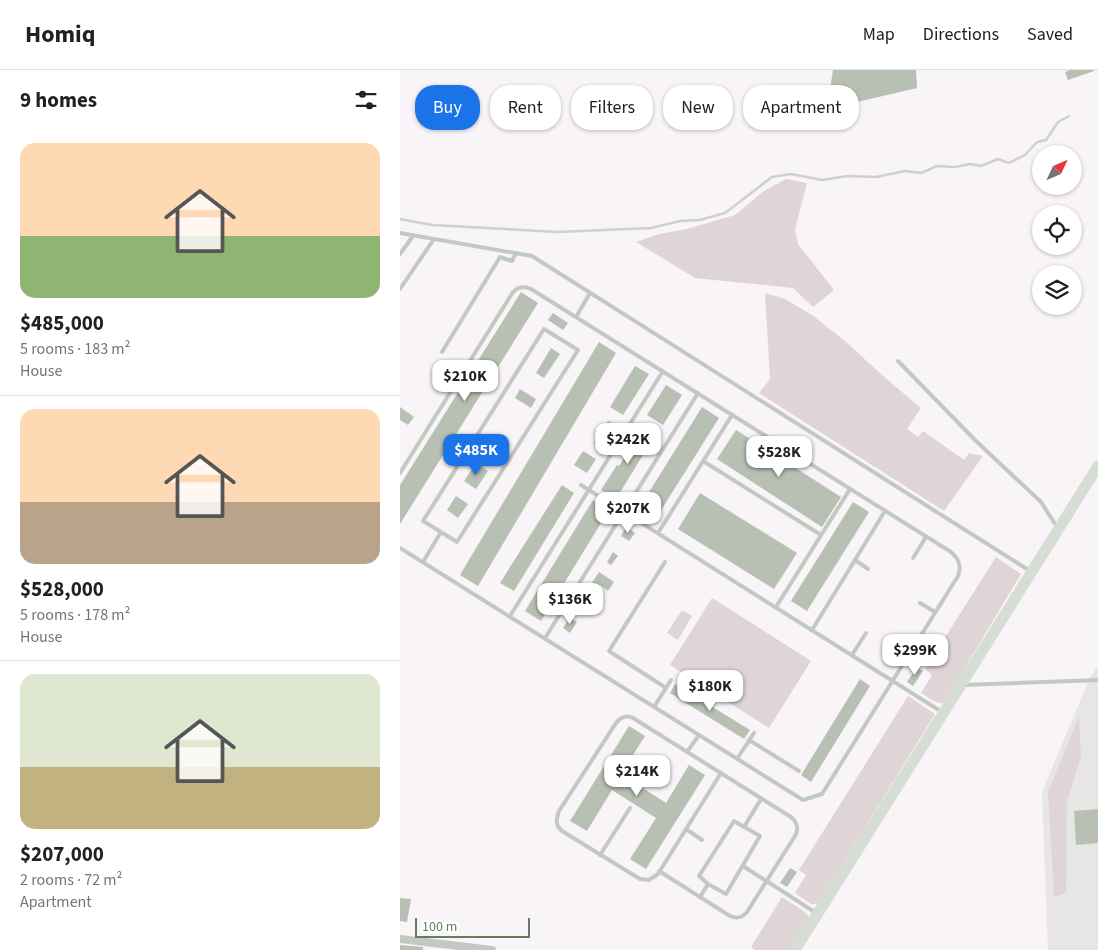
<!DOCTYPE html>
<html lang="en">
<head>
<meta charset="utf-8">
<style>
	:root { --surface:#fff; --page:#f6f6f6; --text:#202124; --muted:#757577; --line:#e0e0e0; --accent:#1a73e8 }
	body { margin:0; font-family:"Source Sans 3",sans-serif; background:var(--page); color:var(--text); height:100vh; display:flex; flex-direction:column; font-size:19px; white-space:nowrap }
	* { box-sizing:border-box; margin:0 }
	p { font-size:16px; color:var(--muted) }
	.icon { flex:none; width:28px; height:28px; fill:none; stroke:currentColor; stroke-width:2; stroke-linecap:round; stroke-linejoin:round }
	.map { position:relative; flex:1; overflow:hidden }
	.side { display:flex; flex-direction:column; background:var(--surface); width:400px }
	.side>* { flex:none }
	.banner { position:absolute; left:15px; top:15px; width:475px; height:45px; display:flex; gap:10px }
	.needle { width:32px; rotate:46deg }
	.tools { position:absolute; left:632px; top:75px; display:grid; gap:10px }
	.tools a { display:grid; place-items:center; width:50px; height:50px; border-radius:50%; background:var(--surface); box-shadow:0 1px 4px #0004; font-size:25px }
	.scale { position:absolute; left:15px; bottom:12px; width:115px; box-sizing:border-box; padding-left:5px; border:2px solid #657d5c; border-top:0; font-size:14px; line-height:18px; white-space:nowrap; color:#657d5c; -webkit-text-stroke:4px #fff; paint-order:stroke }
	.price { position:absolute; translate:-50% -42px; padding:0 11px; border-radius:10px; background:#fff; color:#222; font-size:16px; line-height:32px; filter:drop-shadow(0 1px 2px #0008) }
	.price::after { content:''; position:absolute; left:50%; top:30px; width:15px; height:11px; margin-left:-8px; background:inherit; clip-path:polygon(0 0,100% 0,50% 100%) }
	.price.selected { background:var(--accent); color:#fff }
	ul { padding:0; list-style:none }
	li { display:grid; align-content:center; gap:10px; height:265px; padding:0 20px }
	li+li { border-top:1px solid var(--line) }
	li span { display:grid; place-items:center; height:155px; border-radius:15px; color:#555 }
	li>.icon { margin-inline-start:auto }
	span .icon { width:90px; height:90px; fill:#fffc; stroke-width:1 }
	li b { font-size:21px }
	h2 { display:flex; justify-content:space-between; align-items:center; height:60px; padding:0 20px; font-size:21px }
	.chip { padding:0 18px; border-radius:20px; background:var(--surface); box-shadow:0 1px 4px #0004; font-size:18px; line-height:45px }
	.chip.selected { background:var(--accent); color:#fff }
	header { display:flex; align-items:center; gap:30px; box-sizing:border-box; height:70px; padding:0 25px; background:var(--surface); border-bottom:1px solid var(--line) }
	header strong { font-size:24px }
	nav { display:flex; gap:28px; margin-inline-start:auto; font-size:18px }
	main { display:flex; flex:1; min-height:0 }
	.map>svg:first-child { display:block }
	.built { fill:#e7e6e5 }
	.green { fill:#e0d5d6 }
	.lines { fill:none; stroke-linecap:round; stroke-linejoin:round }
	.stream { stroke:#ccd4c5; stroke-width:2.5 }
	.building { fill:#b7c0b2 }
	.service { stroke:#c2c9c0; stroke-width:4 }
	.minor { stroke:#c2c9c0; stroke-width:8 }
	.secondary { stroke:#d6ddd5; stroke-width:11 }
</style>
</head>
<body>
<header>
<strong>Homiq</strong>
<nav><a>Map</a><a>Directions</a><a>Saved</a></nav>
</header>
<main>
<section class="side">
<h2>9 homes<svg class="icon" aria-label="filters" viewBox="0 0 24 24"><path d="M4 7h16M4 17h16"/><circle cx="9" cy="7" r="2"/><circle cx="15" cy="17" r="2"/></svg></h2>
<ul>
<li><span style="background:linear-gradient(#ffd9b3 60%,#8fb573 0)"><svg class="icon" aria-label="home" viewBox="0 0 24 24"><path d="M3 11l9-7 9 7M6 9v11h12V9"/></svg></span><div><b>$485,000</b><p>5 rooms · 183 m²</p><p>House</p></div></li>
<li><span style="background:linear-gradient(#ffd9b3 60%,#b9a48a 0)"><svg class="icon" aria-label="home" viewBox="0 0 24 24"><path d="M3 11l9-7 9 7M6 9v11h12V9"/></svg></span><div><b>$528,000</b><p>5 rooms · 178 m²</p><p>House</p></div></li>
<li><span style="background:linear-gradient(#dfe7d0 60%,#c2b280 0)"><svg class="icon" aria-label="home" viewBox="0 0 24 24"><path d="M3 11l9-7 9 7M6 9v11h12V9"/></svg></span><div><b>$207,000</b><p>2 rooms · 72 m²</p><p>Apartment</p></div></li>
</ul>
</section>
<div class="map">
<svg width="698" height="880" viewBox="0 0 698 880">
	<rect width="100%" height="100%" fill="#f8f4f7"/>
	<!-- built -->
	<polygon class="built" points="696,598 698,598 698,880 648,880 642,722 689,610"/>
	<!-- green -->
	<g class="green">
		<polygon points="386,109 407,113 395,159 398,174 434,220 413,237 393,218 295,208 236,172 259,164 287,159 335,145 364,121"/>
		<polygon points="365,223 385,229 412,245 445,271 482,305 521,338 507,359 518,367 523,361 564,390 569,383 583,386 544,441 359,323 370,309"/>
		<path d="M596,487L621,504L545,631L543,633C534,633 528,627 521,623L532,605L525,599Z"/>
		<polygon points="312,528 411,591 369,658 270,595"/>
		<polygon points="282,540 292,546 278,570 267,563"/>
		<polygon points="508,626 535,644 419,832 417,834 411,834 395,823 406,805 399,800"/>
		<polygon points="679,646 681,687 667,731 666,823 654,827 648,722"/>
		<polygon points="382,827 405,842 409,847 409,850 390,880 355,880 351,877"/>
	</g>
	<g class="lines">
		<!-- stream -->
		<polyline class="stream" points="0,149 32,155 158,162 251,158 280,151 300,150 325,143 372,107 391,104 422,110 448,106 476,107 505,101 521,103 537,96 555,97 570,94 581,96 598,89 609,93 625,85 637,72 646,70 658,52 669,46"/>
	</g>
	<!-- building -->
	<g class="building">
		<polygon points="433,0 516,0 517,18 427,39"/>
		<polygon points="670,0 694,0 694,1 668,10 665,2"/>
		<polygon points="121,222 138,233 0,454 0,415"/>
		<polygon points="153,243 168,253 163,260 148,250"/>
		<polygon points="199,272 216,283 78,516 60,505"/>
		<polygon points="151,278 160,284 144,308 136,303"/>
		<polygon points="235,296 249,304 223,345 210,337"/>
		<polygon points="266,315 282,325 263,355 247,345"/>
		<polygon points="120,319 136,329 131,338 115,328"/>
		<polygon points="0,337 14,347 8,355 0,350"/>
		<polygon points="302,337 319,348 258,445 241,435"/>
		<polygon points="242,359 254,367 216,429 201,420 217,395 219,396"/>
		<polygon points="336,360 441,427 422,457 317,389"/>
		<polygon points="183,381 196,389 187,403 174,395"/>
		<polygon points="76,393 88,401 76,419 64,411"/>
		<polygon points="162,415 174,423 114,521 100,513"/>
		<polygon points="300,423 397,483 374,519 278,459"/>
		<polygon points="56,426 68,434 58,448 47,440"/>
		<polygon points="193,430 209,440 141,551 125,541"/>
		<polygon points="453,432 469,442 407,541 391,531"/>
		<polygon points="226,457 235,463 229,471 221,466"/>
		<polygon points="213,482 218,486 211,495 207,492"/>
		<polygon points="199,502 214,512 208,521 200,515 191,530 184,525"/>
		<polygon points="170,548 177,552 170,563 163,558"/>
		<polygon points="517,597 523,601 513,616 507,612"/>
		<polygon points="460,609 470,616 411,712 401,705"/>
		<polygon points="275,614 350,660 344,669 270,623"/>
		<polygon points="229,656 245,666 221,704 266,733 289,695 305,705 246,799 230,789 256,748 212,720 187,761 170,751"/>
		<polygon points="698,739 698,773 676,775 674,741"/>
		<polygon points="390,798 397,802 387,817 380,813"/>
		<polygon points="0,828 11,829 7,852 0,851"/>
		<polygon points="0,875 23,877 23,880 0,880"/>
	</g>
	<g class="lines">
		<!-- service -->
		<g class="service">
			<polyline points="0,163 132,186 630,501"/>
			<polyline points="0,184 13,166"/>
			<polyline points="0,219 34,169"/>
			<polyline points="176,247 190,223"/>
			<polygon points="144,259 178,280 57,472 23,451"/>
			<polyline points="42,282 100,187 112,191 116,183"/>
			<polyline points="498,291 576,371 641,432 657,457"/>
			<polyline points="197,361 218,374"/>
			<polyline points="196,373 209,353"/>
			<polyline points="303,391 421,465"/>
			<path d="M0,403L113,222C118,217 124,216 131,219L551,482C559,489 562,496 558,506L422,724L403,730L0,478"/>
			<polyline points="181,415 542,642"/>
			<polyline points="258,463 332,345"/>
			<polyline points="513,488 526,467"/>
			<polyline points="455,490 468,499"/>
			<polyline points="23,492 41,462"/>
			<polyline points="265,492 209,581 266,618"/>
			<polyline points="520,533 535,542"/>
			<polyline points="376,537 450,419"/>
			<polyline points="110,546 263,301"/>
			<polyline points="412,560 485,441"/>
			<polyline points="145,568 298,323"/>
			<polyline points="452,585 466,563"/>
			<polyline points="563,615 698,610"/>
			<polyline points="254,637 271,610"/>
			<polyline points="349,670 399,701"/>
			<polyline points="287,682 299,665"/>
			<polyline points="337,689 354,663"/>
			<polyline points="344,757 361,729"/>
			<polyline points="286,759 302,770"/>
			<polyline points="200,785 230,738"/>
			<polyline points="343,796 416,843"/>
			<path d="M259,801L330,846C337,849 342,848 347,842L395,766C399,759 397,752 391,747C338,714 286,681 233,648C227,645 221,647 216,653L159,741C156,749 155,755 162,761L240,809L249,810L258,804L321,703"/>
			<polyline points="300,827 308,814 326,824 360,766 334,751 299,806 308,814"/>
		</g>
		<!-- minor -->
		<polyline class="minor" points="0,869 92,880"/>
		<!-- secondary -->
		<polyline class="secondary" points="395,880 698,396"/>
	</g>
</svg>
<div class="tools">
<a><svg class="needle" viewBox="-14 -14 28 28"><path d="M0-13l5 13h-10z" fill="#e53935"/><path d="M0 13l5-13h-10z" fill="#757577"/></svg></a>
<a><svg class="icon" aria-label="locate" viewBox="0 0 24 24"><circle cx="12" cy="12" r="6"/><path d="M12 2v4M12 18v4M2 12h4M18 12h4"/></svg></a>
<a><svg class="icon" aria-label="layers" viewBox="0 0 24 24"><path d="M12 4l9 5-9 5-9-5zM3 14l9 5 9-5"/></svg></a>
</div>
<div class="scale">100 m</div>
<b class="price" style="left:65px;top:332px">$210K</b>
<b class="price" style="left:228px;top:395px">$242K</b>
<b class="price selected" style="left:76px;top:406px">$485K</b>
<b class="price" style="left:379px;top:408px">$528K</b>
<b class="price" style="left:228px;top:464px">$207K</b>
<b class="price" style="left:170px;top:555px">$136K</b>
<b class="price" style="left:515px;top:606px">$299K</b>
<b class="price" style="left:310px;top:642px">$180K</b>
<b class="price" style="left:237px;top:727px">$214K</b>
<div class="banner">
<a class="chip selected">Buy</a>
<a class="chip">Rent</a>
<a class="chip">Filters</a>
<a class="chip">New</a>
<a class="chip">Apartment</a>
</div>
</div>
</main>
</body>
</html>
